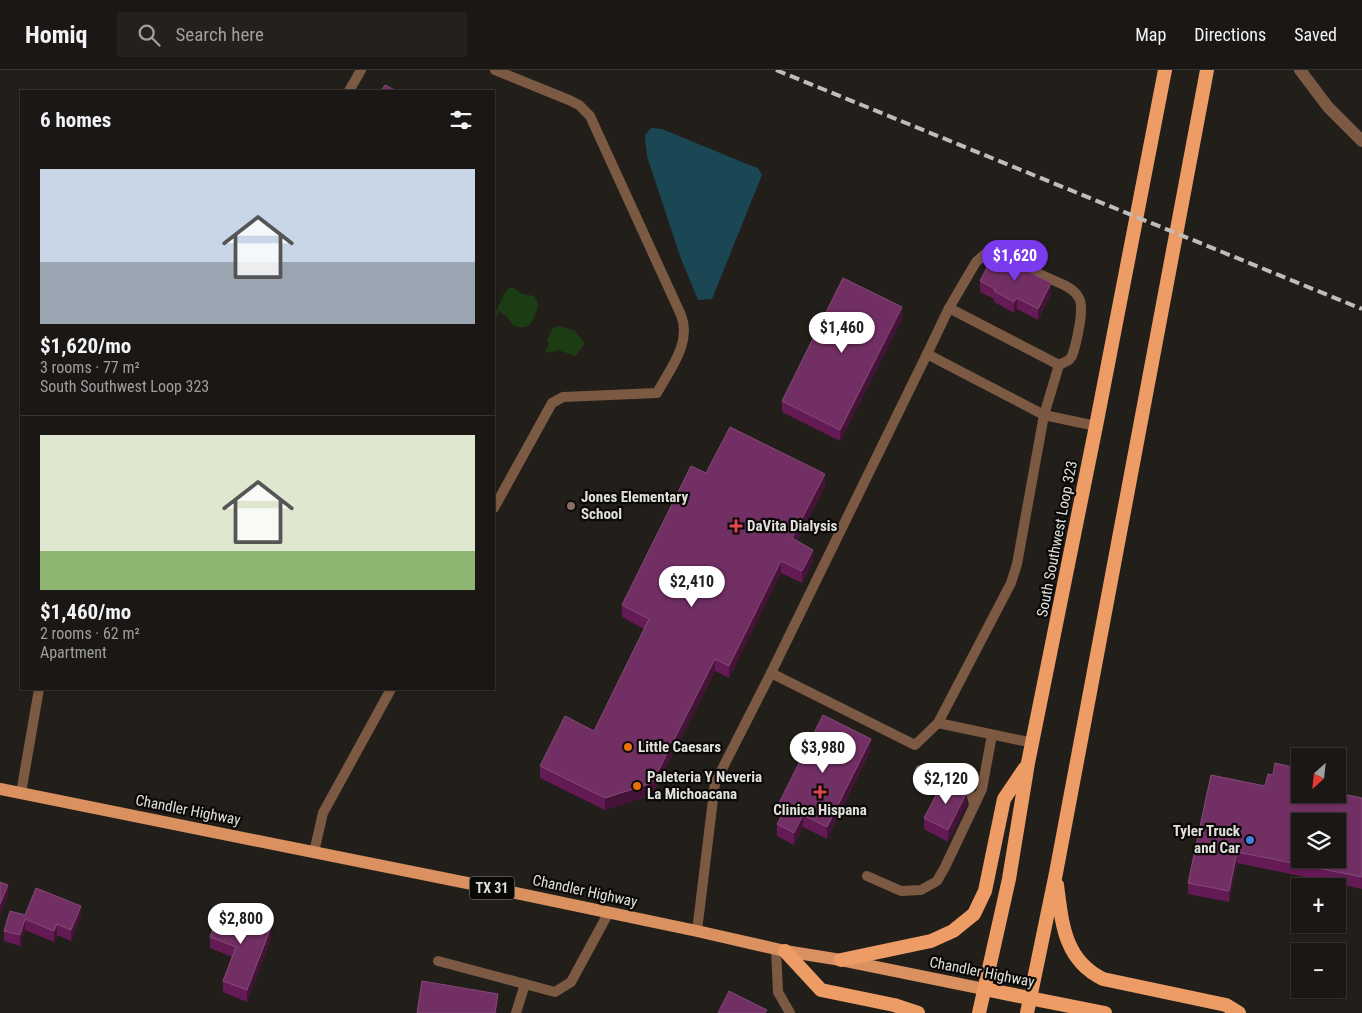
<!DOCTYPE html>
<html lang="en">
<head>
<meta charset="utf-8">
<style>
	:root { --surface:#1a1714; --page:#23201d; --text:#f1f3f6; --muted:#9f9fa0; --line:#383634; --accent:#7c3aed }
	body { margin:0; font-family:"Roboto Condensed",sans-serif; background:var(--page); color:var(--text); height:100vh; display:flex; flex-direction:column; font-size:19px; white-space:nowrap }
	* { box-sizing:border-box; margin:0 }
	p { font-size:16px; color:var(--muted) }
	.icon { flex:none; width:28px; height:28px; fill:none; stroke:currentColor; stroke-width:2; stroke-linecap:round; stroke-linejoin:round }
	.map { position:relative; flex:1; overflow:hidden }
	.panel { position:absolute; left:20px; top:20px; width:475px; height:600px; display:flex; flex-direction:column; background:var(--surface); border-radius:0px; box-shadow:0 1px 4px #0004,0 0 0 1px var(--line) }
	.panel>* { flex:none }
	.needle { width:32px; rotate:207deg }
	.fabs { position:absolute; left:1291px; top:678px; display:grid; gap:10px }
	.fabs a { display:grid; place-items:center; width:55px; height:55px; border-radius:0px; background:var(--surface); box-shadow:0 1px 4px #0004,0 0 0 1px var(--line); font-size:25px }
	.price { position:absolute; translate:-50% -42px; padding:0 11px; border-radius:18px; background:#fff; color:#222; font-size:16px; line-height:32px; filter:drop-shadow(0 1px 2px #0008) }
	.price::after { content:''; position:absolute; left:50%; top:30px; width:15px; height:11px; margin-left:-8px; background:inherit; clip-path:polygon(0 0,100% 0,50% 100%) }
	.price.on { background:var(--accent); color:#fff }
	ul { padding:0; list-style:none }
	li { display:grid; align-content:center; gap:10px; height:265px; padding:0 20px }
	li+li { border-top:1px solid var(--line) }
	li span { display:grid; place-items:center; height:155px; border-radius:0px; color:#555 }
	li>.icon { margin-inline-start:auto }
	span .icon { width:90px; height:90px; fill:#fffc; stroke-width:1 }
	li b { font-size:21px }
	h2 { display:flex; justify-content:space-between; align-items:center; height:60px; padding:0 20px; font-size:21px }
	header { display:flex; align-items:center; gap:30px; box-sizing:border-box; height:70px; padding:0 25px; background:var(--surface); border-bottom:1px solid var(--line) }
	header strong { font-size:24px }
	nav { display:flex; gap:28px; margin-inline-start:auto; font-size:18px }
	.search { width:350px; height:45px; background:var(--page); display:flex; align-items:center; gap:12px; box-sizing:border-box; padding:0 18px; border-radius:0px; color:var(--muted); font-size:19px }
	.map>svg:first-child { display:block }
	.green { fill:#1c3c13 }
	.water { fill:#1b4653 }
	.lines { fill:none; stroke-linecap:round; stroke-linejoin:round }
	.service { stroke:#7c5942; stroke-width:10 }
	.minor { stroke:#7c5942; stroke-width:12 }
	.primary { stroke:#da915f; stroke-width:12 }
	.trunk { stroke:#ec9c64; stroke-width:14 }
	.rail { stroke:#bfbdb9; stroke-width:4; stroke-dasharray:10 5; stroke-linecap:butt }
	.wall { fill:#641a54 }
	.shaded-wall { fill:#441337 }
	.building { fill:#722f63; stroke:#834b76; fill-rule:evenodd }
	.education-dot { fill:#8d6e63; stroke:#0a0907; stroke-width:2 }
	.health-dot { fill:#e0444e; stroke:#0a0907; stroke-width:2 }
	.food-dot { fill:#e8710a; stroke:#0a0907; stroke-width:2 }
	.shop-dot { fill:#3f7fe0; stroke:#0a0907; stroke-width:2 }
	.labels { text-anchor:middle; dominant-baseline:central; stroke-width:4.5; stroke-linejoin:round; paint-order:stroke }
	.shield { fill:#0a0907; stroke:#a09f9b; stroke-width:1 }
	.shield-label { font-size:14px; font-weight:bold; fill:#e0dfdb }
	.poi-label { font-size:15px; font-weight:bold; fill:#e0dfdb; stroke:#0a0907; text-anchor:start }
	.street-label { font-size:15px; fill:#e0dfdb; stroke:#0a0907 }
</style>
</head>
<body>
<header>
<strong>Homiq</strong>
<div class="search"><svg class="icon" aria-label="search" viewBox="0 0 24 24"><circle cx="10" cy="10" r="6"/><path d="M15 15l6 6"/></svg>Search here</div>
<nav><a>Map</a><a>Directions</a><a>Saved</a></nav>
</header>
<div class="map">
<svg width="1362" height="943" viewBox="0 0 1362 943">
	<rect width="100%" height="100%" fill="#221f1a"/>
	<!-- green -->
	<g class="green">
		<path d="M509,218H514L522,224L534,226C540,233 538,237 535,245C530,257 526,260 513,255L507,247L499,241L497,247L494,245L506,221Z"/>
		<polygon points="559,256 574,260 584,272 584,275 575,286 558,280 548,283 545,281 549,274 547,270 553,258"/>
	</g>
	<!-- water -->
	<polygon class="water" points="651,58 662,59 747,94 758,98 762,105 712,229 698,230 680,186 647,86 645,65"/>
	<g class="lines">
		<!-- service -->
		<g class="service">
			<polyline points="349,21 361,0"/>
			<path d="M949,238L976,192L985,184L997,185L1064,215C1070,218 1076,222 1079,228C1085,238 1076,275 1072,286L1069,290L1059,295"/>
			<path d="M494,438L552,333L563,327L657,323C670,299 692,273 681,245L590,46L579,35L569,30L495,0"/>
			<polyline points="771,603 915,675 938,653 1011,513 1017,494 1044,345 1059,295 949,238 927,284"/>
			<polyline points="938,653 1033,673"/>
			<polyline points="920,700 969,723 972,726 974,735"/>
			<polyline points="21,723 39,619"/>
			<polyline points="314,782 323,743 391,619"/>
			<polyline points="867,806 901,821 921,820 937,811 945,797 982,719 992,665"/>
			<polyline points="697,861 715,713 771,603 927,284 1044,345 1096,356"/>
			<polyline points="776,879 778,922 790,943"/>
			<polyline points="438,891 555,922 571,912 609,842"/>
			<polyline points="516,943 525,914"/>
		</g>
		<!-- minor -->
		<polyline class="minor" points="1300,0 1328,37 1362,71"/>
		<!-- primary -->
		<polyline class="primary" points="0,719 497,819 697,861 785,881 841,890 984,919"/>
		<!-- trunk -->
		<g class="trunk">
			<path d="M1057,815C1062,853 1064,890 1103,909L1226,935L1239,943"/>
			<polyline points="785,881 821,920 894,935 918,943"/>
			<polyline points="841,890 931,871 953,861 974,844 985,821 1004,729 1025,698"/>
			<polyline points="984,919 1105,943"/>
			<polyline points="979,943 1009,809 1028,693 1096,356 1165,0"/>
			<polyline points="1027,943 1056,803 1207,0"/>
		</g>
		<!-- rail -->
		<polyline class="rail" points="776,0 1362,239"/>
	</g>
	<!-- wall -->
	<g class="wall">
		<polygon points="980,211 1051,224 1038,250 1017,239 1014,243 994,232 994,229 980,222"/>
		<polygon points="902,249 840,371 782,342 782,331"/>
		<polygon points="825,416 797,471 813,492 802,513 781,503 729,608 715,601 652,725 605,740 540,708 540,696 594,661 644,559 622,547 622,535"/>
		<polygon points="871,680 827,769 803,757 794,775 777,766 777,754 782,746 779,744 779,733"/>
		<polygon points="1299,715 1362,728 1362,819 1237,793 1229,832 1188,824 1188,813 1265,716"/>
		<polygon points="967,734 948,772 924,759 924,748"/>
		<polygon points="25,845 81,847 71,871 57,865 54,872 25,860 20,876 4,871 4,861"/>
		<polygon points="210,867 271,868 247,932 223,922 223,911 232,887 210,878"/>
	</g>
	<!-- shaded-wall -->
	<g class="shaded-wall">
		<polygon points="1051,213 1051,224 1038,250 1038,239"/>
		<polygon points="1017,228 1017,239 1014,243 1014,232"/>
		<polygon points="902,237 902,249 840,371 840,360"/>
		<polygon points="825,404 825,416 792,480 792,468"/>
		<polygon points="813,480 813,492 802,513 802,501"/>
		<polygon points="781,491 781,503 729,608 729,596"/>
		<polygon points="715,589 715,601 652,725 605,740 605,728"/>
		<polygon points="871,669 871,680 827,769 827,757"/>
		<polygon points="1300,700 1300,711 1297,726 1297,714"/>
		<polygon points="967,722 967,734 948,772 948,760"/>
		<polygon points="803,745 803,757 794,775 794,763"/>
		<polygon points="1237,782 1237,793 1229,832 1229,821"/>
		<polygon points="8,815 8,827 0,846 0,834"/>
		<polygon points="81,836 81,847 71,871 71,860"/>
		<polygon points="25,849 25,860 20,876 20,865"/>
		<polygon points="57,854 57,865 54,872 54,861"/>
		<polygon points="271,857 271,868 247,932 247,920"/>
		<polygon points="498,924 498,935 497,943 495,943"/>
	</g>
	<!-- building -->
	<g class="building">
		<polygon points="385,15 397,21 381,21"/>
		<polygon points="994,184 1051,213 1038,239 1017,228 1014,232 994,221 995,219 980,211"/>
		<polygon points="843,208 902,237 840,360 782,331"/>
		<polygon points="730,357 825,404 792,468 813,480 802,501 781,491 729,596 715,589 652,713 605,728 540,696 565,646 594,661 649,549 622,535 691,396 706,403"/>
		<polygon points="823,645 871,669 827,757 803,745 794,763 777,754 787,736 779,733"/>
		<path d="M1275,693L1300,699L1297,714L1300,715V724H1338V723L1362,728V807L1237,782L1229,821L1188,813L1211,705L1265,716L1268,704L1273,705ZM1300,751H1338V789H1300Z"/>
		<polygon points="944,710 967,722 948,760 924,748"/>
		<polygon points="0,812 8,815 0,834"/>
		<polygon points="36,818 81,836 71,860 57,854 54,861 25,849 20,865 4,861 10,841 25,845"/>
		<polygon points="221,838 271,857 247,920 223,911 236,877 210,867"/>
		<polygon points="422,911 498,924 495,943 417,943"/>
		<polygon points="729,921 767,940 765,943 718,943"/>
	</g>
	<!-- markers -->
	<circle class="education-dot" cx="571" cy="436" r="5"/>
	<g class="health-dot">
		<path d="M733.5 448.5h5v5h5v5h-5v5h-5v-5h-5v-5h5z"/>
		<path d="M817.5 714.5h5v5h5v5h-5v5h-5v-5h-5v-5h5z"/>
	</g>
	<g class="food-dot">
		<circle cx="628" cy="677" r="5"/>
		<circle cx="637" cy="716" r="5"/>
	</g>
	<circle class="shop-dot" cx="1250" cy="770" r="5"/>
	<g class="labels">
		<!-- shield labels -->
		<rect class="shield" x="469.5" y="806.5" width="45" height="23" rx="4"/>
		<g class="shield-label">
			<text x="492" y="818">TX 31</text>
		</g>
		<!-- poi labels -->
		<g class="poi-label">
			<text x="581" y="427">Jones Elementary<tspan x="581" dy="17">School</tspan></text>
			<text x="747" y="456">DaVita Dialysis</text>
			<text x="638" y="677">Little Caesars</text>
			<text x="647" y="707">Paleteria Y Neveria<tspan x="647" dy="17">La Michoacana</tspan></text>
			<text x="820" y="740" text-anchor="middle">Clinica Hispana</text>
			<text x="1240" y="761" text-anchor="end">Tyler Truck<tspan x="1240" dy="17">and Car</tspan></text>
		</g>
		<!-- street labels -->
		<g class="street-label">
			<text transform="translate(1057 469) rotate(-79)">South Southwest Loop 323</text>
			<text transform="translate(188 740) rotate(11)">Chandler Highway</text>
			<text transform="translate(585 821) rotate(12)">Chandler Highway</text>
			<text transform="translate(982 902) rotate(11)">Chandler Highway</text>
		</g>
	</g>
</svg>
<div class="fabs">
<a><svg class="needle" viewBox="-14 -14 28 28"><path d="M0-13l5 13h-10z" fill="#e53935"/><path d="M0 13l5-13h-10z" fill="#9f9fa0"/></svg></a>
<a><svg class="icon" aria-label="layers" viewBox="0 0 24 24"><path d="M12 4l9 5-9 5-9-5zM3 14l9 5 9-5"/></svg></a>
<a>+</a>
<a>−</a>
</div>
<b class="price on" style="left:1015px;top:212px">$1,620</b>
<b class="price" style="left:842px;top:284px">$1,460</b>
<b class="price" style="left:692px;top:538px">$2,410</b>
<b class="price" style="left:823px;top:704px">$3,980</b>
<b class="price" style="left:946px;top:735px">$2,120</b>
<b class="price" style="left:241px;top:875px">$2,800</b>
<section class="panel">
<h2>6 homes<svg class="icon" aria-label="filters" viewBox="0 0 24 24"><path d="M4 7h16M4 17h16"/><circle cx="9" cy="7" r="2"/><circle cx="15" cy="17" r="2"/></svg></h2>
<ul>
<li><span style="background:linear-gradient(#c9d6e8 60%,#9aa5b1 0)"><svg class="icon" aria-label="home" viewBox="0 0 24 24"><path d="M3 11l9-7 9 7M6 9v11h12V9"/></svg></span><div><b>$1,620/mo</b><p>3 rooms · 77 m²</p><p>South Southwest Loop 323</p></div></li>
<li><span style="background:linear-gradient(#dfe7d0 75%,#8fb573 0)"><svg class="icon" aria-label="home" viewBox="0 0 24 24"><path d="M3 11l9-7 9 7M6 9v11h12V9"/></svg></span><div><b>$1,460/mo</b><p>2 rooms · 62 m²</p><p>Apartment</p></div></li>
</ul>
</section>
</div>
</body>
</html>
